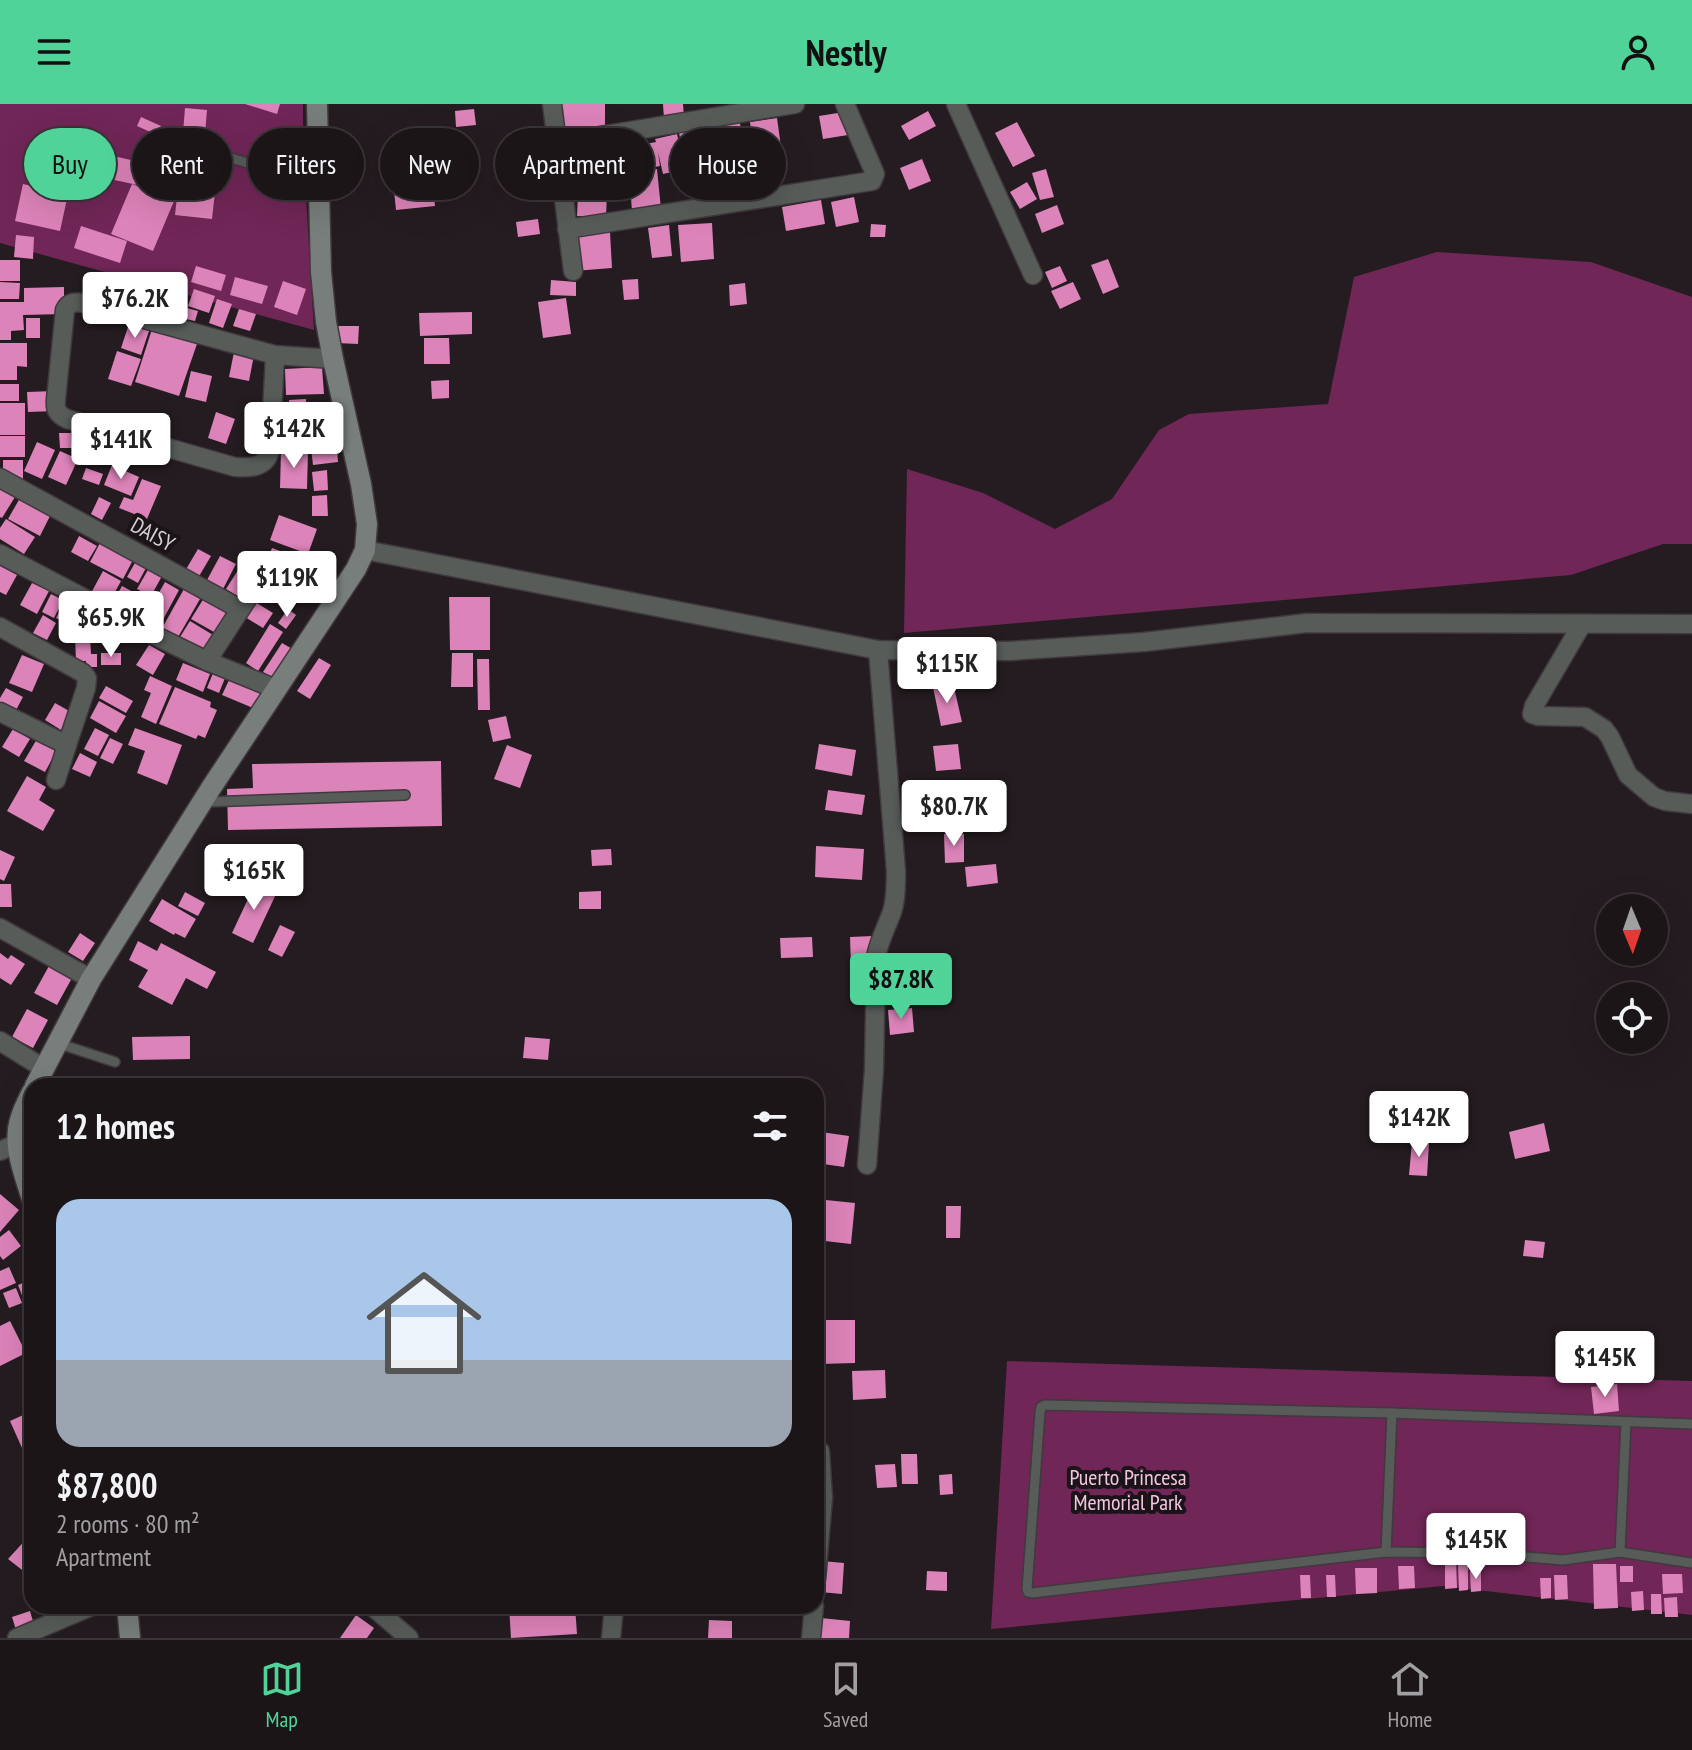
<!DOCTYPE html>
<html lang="en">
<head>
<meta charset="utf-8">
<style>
	:root { --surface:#1b1518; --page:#282225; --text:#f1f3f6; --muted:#a09fa2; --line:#393437; --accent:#4fd398 }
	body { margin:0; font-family:"PT Sans Narrow",sans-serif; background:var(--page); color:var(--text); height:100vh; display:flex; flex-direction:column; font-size:30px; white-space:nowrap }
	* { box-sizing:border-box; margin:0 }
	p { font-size:26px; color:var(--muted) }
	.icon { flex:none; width:44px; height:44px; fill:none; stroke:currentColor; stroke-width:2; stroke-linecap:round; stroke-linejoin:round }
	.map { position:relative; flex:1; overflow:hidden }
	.side { position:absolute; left:24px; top:974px; width:800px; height:536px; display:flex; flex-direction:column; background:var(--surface); border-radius:24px; box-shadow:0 8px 32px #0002,0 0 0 2px var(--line) }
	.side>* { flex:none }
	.hud { position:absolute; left:24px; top:24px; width:800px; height:72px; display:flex; gap:16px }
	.needle { width:52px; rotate:178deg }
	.controls { position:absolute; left:1596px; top:790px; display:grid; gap:16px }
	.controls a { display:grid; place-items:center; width:72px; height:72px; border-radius:50%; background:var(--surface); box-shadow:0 8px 32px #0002,0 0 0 2px var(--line); font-size:40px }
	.price { position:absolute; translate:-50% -68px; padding:0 18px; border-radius:8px; background:#fff; color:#222; font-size:26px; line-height:52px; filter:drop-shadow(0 2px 4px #0008) }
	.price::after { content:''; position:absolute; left:50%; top:48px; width:24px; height:18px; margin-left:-12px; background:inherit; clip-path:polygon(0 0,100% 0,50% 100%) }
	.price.selected { background:var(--accent); color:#111 }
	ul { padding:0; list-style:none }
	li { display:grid; align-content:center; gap:16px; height:424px; padding:0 32px }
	li span { display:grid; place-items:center; height:248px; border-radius:24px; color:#555 }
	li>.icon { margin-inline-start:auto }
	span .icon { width:144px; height:144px; fill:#fffc; stroke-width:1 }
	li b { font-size:34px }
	h2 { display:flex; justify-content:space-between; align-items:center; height:96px; padding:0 32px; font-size:34px }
	.chip { padding:0 28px; border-radius:36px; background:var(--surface); box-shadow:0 8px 32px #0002,0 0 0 2px var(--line); font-size:28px; line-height:72px }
	.chip.selected { background:var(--accent); color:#111 }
	header { display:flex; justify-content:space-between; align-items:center; height:104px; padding:0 32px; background:var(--accent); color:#111; font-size:36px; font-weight:600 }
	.tabs { display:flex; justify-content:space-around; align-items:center; height:112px; border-top:2px solid var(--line); background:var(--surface); font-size:22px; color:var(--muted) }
	.tabs a { display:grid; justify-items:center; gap:4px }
	.tabs .selected { color:var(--accent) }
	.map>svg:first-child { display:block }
	.green { fill:#702657 }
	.building { fill:#dc83b9 }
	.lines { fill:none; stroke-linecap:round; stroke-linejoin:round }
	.lane-casing { stroke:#40393d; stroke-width:12 }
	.street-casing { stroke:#40393d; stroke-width:21 }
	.secondary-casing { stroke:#40393d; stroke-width:23 }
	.lane { stroke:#575c59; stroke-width:9 }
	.street { stroke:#575c59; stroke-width:18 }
	.secondary { stroke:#787e7b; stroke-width:20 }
	.labels { text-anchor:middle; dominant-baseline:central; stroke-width:8; stroke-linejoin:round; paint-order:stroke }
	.street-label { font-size:22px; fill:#d5d0d3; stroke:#1a1317 }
	.park-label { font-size:22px; fill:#f3c4de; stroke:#1a1317 }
</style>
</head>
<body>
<header><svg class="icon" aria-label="menu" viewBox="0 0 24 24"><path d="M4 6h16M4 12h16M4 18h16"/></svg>Nestly<svg class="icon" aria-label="person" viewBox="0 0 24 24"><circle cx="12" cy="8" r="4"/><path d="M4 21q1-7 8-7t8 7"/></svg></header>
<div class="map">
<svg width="1692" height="1534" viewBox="0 0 1692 1534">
	<rect width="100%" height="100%" fill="#241c20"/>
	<!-- green -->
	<g class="green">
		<polygon points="0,0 303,0 303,43 314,226 0,139"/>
		<polygon points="1437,148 1591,158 1692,193 1692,440 1663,440 1571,471 904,529 907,365 983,389 1055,425 1112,395 1159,326 1189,310 1328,300 1354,173"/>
		<polygon points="1007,1257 1692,1277 1692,1511 1443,1482 991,1525"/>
	</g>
	<!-- building -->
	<g class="building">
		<polygon points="245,0 280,0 277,10"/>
		<rect x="560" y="0" width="45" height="25"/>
		<polygon points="663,0 683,0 684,13 664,15"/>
		<polygon points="185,4 207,6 205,30 183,29"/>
		<polygon points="474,5 476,21 456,23 455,7"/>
		<polygon points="928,7 936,22 909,36 901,22"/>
		<polygon points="844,8 848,31 823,35 819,12"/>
		<polygon points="141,13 161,22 157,31 137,22"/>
		<polygon points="777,14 781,43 754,47 750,18"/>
		<polygon points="740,18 743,51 720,53 718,20"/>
		<polygon points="1017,18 1035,52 1013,63 995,29"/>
		<polygon points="696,26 701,48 684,52 679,29"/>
		<polygon points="677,30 685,65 663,70 658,48 660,62 633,67 657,65 661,105 632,107 629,68 624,44 656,38 655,35"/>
		<polygon points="274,38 296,40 294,58 272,55"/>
		<polygon points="92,47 148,60 142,82 87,70"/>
		<polygon points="182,48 219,51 212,115 175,111"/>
		<polygon points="922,55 931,77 909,86 900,64"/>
		<polygon points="44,58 59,60 57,73 42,70"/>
		<polygon points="431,64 435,102 396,106 392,67"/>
		<polygon points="1046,65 1054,93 1040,96 1032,69"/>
		<polygon points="1027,78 1037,95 1020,105 1010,88"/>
		<polygon points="23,80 68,90 60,127 15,117"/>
		<polygon points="132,80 174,97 153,147 111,130"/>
		<polygon points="578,89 607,89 606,113 577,112"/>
		<polygon points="854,93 859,118 836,123 831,98"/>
		<polygon points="821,96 825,120 786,127 782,103"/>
		<polygon points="1057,101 1064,120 1042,129 1035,110"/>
		<polygon points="538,115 540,130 518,133 516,118"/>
		<polygon points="712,119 714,155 681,158 678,121"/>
		<polygon points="871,120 886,121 885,133 870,133"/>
		<polygon points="669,121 672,152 652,154 648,124"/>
		<polygon points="81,122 127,137 120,159 74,144"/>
		<polygon points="610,128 612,164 574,167 572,131"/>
		<polygon points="16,131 34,133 33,155 14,153"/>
		<polygon points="1108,155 1119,183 1103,190 1091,161"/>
		<rect x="0" y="156" width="20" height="21"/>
		<polygon points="196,162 226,171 221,187 191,178"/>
		<polygon points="1060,162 1067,177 1052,184 1045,168"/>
		<polygon points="126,169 148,175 140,202 119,196"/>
		<polygon points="235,173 268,182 262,200 230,191"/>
		<polygon points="638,175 639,195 624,196 622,176"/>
		<polygon points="551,176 576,178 576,192 550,191"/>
		<polygon points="283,177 306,185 297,211 274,203"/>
		<polygon points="0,178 20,179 19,195 0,195"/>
		<polygon points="1073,178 1081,195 1060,205 1051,187"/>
		<polygon points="745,179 747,200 730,202 729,181"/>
		<polygon points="64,183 64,210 23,211 24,226 11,227 11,236 0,236 0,198 24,198 24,184"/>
		<polygon points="169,184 186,189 183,203 198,207 195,217 163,210"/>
		<polygon points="194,185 215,192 209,209 188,202"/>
		<polygon points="566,194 571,230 543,234 538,198"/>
		<polygon points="217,195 232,200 223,224 209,219"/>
		<polygon points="239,205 256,210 250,227 233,222"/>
		<polygon points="472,208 472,230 420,232 419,209"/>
		<rect x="26" y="214" width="14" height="20"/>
		<polygon points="129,220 149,227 141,251 121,244"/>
		<polygon points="153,222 198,237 179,292 135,278"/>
		<polygon points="338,222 359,222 358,240 337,239"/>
		<polygon points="424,234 449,234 450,260 424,260"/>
		<polygon points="0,239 27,239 27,263 17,262 17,276 0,276"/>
		<polygon points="117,247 141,255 131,282 108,275"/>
		<polygon points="234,248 254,251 249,277 229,273"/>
		<polygon points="322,263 324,290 286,291 285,265"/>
		<polygon points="191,267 212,272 206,298 185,293"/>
		<polygon points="449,276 449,294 432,295 431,277"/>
		<rect x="0" y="280" width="19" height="17"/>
		<polygon points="54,287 55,307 28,308 27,288"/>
		<polygon points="306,295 307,317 290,317 289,296"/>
		<rect x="0" y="299" width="25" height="32"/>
		<polygon points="216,308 235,315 226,340 208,334"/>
		<polygon points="59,329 71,329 72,344 60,344"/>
		<rect x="0" y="332" width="25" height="21"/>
		<polygon points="336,333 338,358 313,361 310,335"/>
		<polygon points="37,338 55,346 42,375 24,367"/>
		<polygon points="60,347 78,355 66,381 48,373"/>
		<polygon points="281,347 308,347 307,385 280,384"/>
		<polygon points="3,356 23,356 23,376 12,376 12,369 3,369"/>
		<polygon points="112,361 139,373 131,392 104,381"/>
		<polygon points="86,364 103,370 99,381 82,375"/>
		<polygon points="327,366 328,386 314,387 312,368"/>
		<polygon points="142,375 161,382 147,415 119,404 124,393 133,396"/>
		<polygon points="0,385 15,393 2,414 0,413"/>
		<polygon points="327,391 328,412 312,412 312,392"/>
		<polygon points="99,393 111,399 102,416 91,410"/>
		<polygon points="20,394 51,410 40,432 8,415"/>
		<polygon points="279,411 317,425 308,450 270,436"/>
		<polygon points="6,415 35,433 24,450 0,435 0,424"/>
		<polygon points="79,432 97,442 88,457 71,448"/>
		<polygon points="101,437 134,454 123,475 90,458"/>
		<polygon points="272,444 304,456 296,476 264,464"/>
		<polygon points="198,445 211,452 198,474 185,467"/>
		<polygon points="220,452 236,460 223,485 207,476"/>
		<polygon points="136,457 147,462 138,479 127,473"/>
		<polygon points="0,462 17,471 6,491 0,488"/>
		<polygon points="240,463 258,473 244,496 226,485"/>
		<polygon points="149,464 162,472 151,492 137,485"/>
		<polygon points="103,467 121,477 109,499 91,489"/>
		<polygon points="165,478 179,486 159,523 144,515"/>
		<polygon points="32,479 49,487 37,510 20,501"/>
		<polygon points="122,482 146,495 137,512 113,498"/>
		<polygon points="277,482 294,482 295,499 278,499"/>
		<polygon points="184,485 200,495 177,535 161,526"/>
		<polygon points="51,490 63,496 54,514 42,508"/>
		<polygon points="67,493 83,502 72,523 56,514"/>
		<polygon points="449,493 490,493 490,546 450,546"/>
		<polygon points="204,494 233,510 221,532 191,515"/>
		<polygon points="255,498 273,509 263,524 245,513"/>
		<polygon points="288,505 296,511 286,525 278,519"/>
		<polygon points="43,511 56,519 47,536 33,529"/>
		<polygon points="190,517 218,534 208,549 180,533"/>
		<polygon points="270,520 283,528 258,567 246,559"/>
		<polygon points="75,532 90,532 91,550 97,550 97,563 86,563 86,557 76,557"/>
		<polygon points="282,539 294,546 276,575 263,568"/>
		<polygon points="149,541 165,550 153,571 136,561"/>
		<rect x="101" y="549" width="20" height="12"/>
		<polygon points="452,549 473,549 473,583 451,583"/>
		<polygon points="22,551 44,560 32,588 9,579"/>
		<polygon points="319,554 331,561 310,595 297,587"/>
		<polygon points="477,555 489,555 490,606 478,606"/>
		<polygon points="183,559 210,570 203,588 176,576"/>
		<polygon points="215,564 227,569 219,589 207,584"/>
		<polygon points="150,572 172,582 156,620 141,613 151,589 144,586"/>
		<polygon points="231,572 268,588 260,607 222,591"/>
		<polygon points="953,579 962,618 941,622 933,583"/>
		<polygon points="106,582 133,597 126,609 99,594"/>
		<polygon points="175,583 211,598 210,603 217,606 205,634 198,631 196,635 159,620"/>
		<polygon points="6,584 23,593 15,608 0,600 0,594"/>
		<polygon points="99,597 126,612 116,629 90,614"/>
		<polygon points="55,599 71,608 61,626 45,616"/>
		<polygon points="506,612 511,634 493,638 488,616"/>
		<polygon points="95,624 109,631 98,652 84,645"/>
		<polygon points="135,624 182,641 167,681 137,669 145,647 128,641"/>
		<polygon points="13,625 30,635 19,653 2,643"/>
		<polygon points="110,634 123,640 113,660 100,654"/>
		<polygon points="37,635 57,646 45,668 24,657"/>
		<polygon points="819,640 856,646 852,672 815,665"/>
		<polygon points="958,640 961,665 936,667 933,642"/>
		<polygon points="507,641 532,651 520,684 494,675"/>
		<polygon points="80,649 97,658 90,673 72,665"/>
		<polygon points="441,657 442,722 228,726 227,685 253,684 252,660"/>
		<polygon points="27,672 46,683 39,696 55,706 43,727 7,707"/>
		<polygon points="828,686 865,691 862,711 825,706"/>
		<polygon points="949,686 969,688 967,709 947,708"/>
		<polygon points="944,730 964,730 964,758 945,759"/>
		<polygon points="816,742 864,745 862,776 815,773"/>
		<polygon points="611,745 612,761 592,762 591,746"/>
		<polygon points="0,746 15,753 4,777 0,775"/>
		<polygon points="996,760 998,779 967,783 965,763"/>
		<polygon points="256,778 277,788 253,839 232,829"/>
		<polygon points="0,780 11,780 12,803 0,803"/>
		<polygon points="601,787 601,805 579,805 579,788"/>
		<polygon points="185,788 205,799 198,812 178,802"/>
		<polygon points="162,795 196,815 185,834 175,829 174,831 149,817"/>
		<polygon points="280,821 295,828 282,853 268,846"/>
		<polygon points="80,829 95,839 83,857 68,848"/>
		<polygon points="873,832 874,864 851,865 850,833"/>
		<polygon points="812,833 813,853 781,854 780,834"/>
		<polygon points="138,837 157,847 161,839 216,868 207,885 186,874 172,901 138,883 148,866 129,856"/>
		<polygon points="0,849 8,855 11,851 25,860 11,881 0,874"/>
		<polygon points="49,862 72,874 57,901 34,889"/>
		<polygon points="912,904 914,928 890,931 888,906"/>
		<polygon points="27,905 48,916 33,944 12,933"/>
		<polygon points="190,932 190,955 133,956 132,933"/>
		<polygon points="525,933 550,935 548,956 523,954"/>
		<polygon points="1544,1019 1550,1047 1515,1055 1509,1028"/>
		<polygon points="821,1028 849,1032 844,1063 816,1059"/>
		<polygon points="1412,1038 1429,1039 1427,1072 1409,1071"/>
		<polygon points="0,1090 19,1106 0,1128"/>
		<polygon points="816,1095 855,1099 851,1140 816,1136"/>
		<polygon points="946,1102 961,1102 960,1134 946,1134"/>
		<polygon points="9,1126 21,1142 3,1156 0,1152 0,1133"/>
		<polygon points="1525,1136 1545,1138 1543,1154 1523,1152"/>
		<polygon points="9,1163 16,1179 0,1186 0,1167"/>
		<polygon points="32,1175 32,1196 25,1199 18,1181"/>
		<polygon points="16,1184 22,1199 9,1204 3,1189"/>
		<polygon points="820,1216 855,1216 855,1259 820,1260"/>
		<polygon points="10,1217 26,1249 0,1262 0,1222"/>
		<polygon points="885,1266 886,1294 853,1296 852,1267"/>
		<polygon points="1617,1280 1619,1307 1594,1310 1591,1283"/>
		<polygon points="32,1307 32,1340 22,1344 10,1317"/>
		<polygon points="901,1350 917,1350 918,1380 902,1380"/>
		<polygon points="895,1360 897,1383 877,1384 875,1361"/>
		<polygon points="952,1370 953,1390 940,1391 939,1371"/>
		<polygon points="29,1432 32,1435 32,1462 26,1469 8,1455"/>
		<polygon points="822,1457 844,1459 842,1490 820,1488"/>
		<polygon points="1456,1457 1457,1484 1445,1485 1445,1458"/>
		<polygon points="1458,1460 1468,1460 1468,1486 1459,1487"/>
		<polygon points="1593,1460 1616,1460 1618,1504 1594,1505"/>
		<polygon points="1398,1462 1414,1462 1415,1484 1399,1485"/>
		<rect x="1620" y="1462" width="13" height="16"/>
		<polygon points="1355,1464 1377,1464 1377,1489 1356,1490"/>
		<polygon points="1481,1466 1481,1487 1471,1488 1470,1467"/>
		<polygon points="927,1467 947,1468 947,1487 926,1486"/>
		<polygon points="1662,1470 1682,1470 1683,1489 1663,1490"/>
		<polygon points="1300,1471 1310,1471 1311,1494 1301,1494"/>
		<polygon points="1326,1471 1335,1471 1336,1493 1327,1493"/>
		<polygon points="1554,1471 1567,1471 1568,1495 1555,1496"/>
		<polygon points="1540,1474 1551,1474 1551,1494 1541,1495"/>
		<polygon points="1643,1487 1644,1506 1632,1507 1631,1488"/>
		<polygon points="1651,1490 1661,1490 1662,1510 1651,1510"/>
		<polygon points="1677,1493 1678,1513 1665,1513 1664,1494"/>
		<polygon points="509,1502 575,1502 577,1530 511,1534"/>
		<polygon points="30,1507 35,1524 17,1529 12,1513"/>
		<polygon points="356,1511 374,1524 367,1534 340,1534"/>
		<polygon points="821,1514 850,1517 849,1534 819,1534"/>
		<polygon points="709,1516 732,1517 732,1534 708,1534"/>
	</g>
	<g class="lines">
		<defs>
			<g id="lane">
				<polyline points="187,41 318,80"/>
				<polyline points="205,698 405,691"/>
				<polyline points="57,939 115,958"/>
				<polyline points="1692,1320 1392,1309 1045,1301 1041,1303 1040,1308 1027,1485 1028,1488 1032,1489 1386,1448 1479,1449 1563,1456 1620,1448 1692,1459"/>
				<polyline points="1386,1448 1392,1309"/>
				<polyline points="1620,1448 1626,1318"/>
			</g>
			<g id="street">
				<polyline points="552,0 573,167"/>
				<polyline points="956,0 1033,171"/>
				<polyline points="557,39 795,0"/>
				<polyline points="567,125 872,77 875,70 845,0"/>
				<path d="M275,251L270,347C265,364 250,364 235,363L67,315C57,310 55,306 56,295L65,206C69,197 77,198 86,199L275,251L333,255"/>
				<polyline points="0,374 240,505"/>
				<polyline points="365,446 878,546 1009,547 1144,538 1307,519 1692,520"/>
				<polyline points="0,450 160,534 207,557 276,585"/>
				<polyline points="1582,520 1534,602 1532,610 1538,612 1585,613 1604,625 1610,633 1628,671 1654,693 1665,697 1692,700"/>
				<polyline points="0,523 83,569 87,574 86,584 67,641"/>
				<polyline points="207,557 260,475"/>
				<polyline points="0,608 67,641 56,676"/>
				<polyline points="0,824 91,875"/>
				<polyline points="0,937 43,964"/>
				<polyline points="0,1047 18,1039"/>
				<path d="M867,1061L874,965L876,853C879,837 886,824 892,808C896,795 896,781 896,767L878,546"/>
				<polyline points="816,1475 823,1394 820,1347"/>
				<polyline points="372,1502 409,1534"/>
				<polyline points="17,1534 92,1502"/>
				<polyline points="611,1534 614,1502"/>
				<polyline points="811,1534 814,1502"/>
			</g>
			<g id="secondary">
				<polyline points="35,982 91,875 211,684 356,465 365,446 367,420 361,380 333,255 326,218 321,168 317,0"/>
				<path d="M32,988C26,1000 20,1012 18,1025C15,1048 25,1073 32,1095"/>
				<polyline points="127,1502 130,1534"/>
			</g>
		</defs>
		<!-- lane casing -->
		<use href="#lane" class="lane-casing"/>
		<!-- street casing -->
		<use href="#street" class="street-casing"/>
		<!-- secondary casing -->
		<use href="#secondary" class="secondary-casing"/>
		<!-- lane -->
		<use href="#lane" class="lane"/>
		<!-- street -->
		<use href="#street" class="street"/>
		<!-- secondary -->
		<use href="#secondary" class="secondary"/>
	</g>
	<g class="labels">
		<!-- street labels -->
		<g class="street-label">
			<text transform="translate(153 430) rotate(29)">DAISY</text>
		</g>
		<!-- park labels -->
		<g class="park-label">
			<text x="1128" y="1373">Puerto Princesa<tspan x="1128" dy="25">Memorial Park</tspan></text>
		</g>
	</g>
</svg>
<div class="controls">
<a><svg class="needle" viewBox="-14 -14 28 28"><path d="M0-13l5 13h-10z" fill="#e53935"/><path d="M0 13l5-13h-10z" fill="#a09fa2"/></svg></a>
<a><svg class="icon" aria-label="locate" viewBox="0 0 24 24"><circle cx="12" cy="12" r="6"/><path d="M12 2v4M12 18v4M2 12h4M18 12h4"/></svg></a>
</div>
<b class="price" style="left:135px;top:236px">$76.2K</b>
<b class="price" style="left:294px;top:366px">$142K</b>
<b class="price" style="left:121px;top:377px">$141K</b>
<b class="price" style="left:287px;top:515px">$119K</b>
<b class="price" style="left:111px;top:555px">$65.9K</b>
<b class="price" style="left:947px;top:601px">$115K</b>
<b class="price" style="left:954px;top:744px">$80.7K</b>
<b class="price" style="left:254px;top:808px">$165K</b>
<b class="price selected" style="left:901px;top:917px">$87.8K</b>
<b class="price" style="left:1419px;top:1055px">$142K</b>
<b class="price" style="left:1605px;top:1295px">$145K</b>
<b class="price" style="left:1476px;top:1477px">$145K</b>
<div class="hud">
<a class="chip selected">Buy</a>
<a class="chip">Rent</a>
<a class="chip">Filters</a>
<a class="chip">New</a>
<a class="chip">Apartment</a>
<a class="chip">House</a>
</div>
<section class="side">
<h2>12 homes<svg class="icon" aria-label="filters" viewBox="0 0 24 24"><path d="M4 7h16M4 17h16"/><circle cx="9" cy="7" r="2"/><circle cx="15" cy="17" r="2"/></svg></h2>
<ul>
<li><span style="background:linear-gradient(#a9c7e8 65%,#9aa5b1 0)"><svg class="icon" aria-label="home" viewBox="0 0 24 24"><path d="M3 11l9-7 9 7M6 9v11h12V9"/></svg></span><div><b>$87,800</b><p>2 rooms · 80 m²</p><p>Apartment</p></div></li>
</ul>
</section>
</div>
<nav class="tabs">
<a class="selected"><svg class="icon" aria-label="map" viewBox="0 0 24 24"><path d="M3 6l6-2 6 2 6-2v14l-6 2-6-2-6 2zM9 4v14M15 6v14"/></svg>Map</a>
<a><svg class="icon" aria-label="saved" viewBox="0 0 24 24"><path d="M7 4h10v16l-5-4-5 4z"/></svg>Saved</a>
<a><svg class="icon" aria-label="home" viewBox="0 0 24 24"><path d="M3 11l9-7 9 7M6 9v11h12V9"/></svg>Home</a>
</nav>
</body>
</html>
